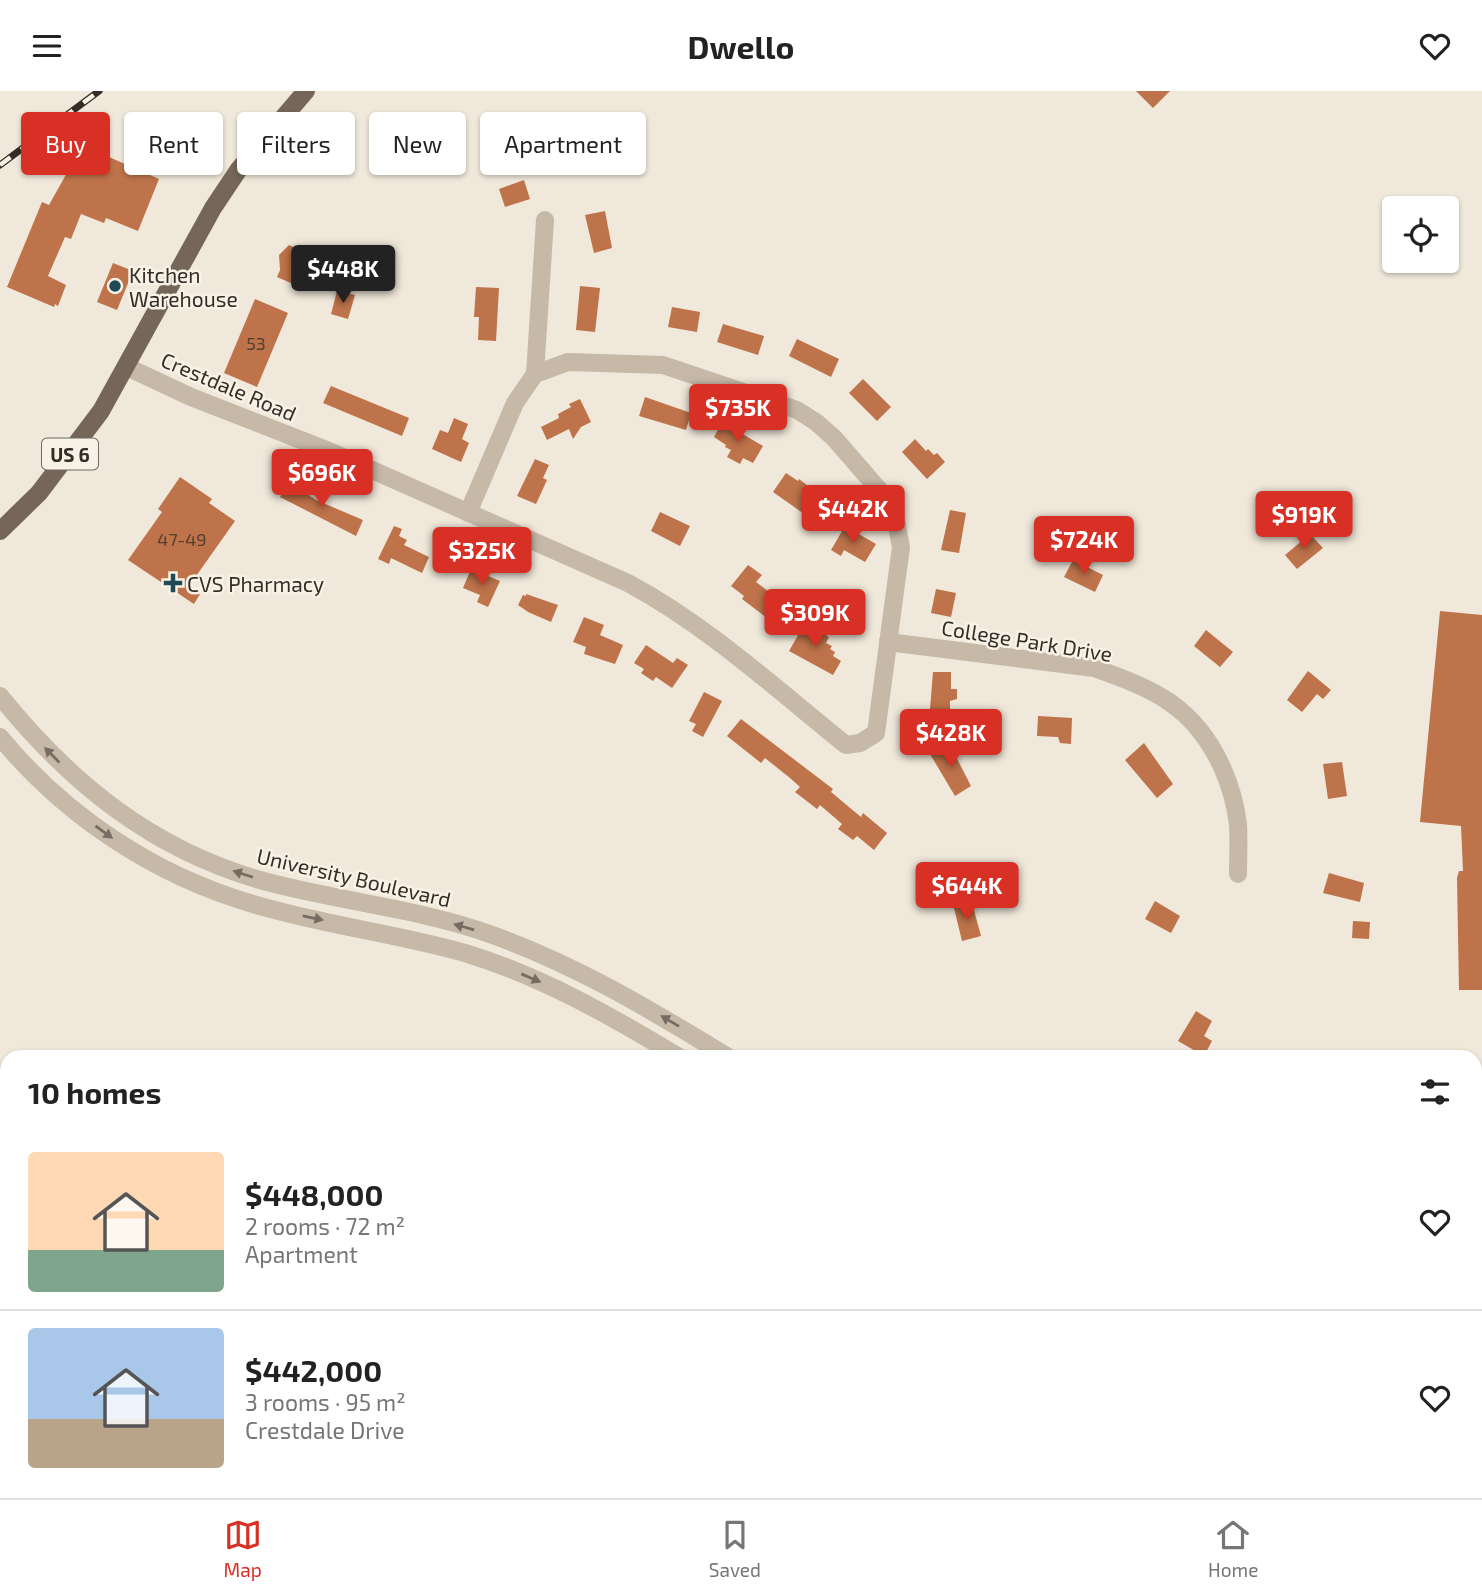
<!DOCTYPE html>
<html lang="en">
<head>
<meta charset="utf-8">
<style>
	:root { --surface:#fff; --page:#f6f6f6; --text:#222; --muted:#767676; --line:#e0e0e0; --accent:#d93025 }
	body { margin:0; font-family:"Exo 2",sans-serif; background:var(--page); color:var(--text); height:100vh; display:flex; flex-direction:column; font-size:26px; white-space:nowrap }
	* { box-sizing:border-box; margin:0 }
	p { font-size:23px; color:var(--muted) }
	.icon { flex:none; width:38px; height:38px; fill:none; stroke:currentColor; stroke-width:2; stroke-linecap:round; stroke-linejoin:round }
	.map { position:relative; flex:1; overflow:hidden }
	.drawer { position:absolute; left:0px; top:959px; width:1482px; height:448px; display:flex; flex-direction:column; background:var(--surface); border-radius:21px 21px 0 0; box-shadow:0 2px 5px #0004 }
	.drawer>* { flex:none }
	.banner { position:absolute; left:21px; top:21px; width:700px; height:63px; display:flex; gap:14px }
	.fabs { position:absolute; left:1382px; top:105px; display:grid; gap:14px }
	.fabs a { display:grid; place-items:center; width:77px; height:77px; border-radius:7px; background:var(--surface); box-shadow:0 2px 5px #0004; font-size:35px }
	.price { position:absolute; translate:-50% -60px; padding:0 16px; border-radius:7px; background:var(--accent); color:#fff; font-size:23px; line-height:46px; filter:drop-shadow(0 2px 4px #0008) }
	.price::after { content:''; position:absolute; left:50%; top:42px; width:21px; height:16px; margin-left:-10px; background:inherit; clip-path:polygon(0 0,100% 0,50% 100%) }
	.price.active { background:#222; color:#fff }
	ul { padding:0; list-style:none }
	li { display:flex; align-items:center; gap:21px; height:175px; padding:0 28px }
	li+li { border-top:2px solid var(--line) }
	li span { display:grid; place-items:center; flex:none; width:196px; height:140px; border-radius:7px; color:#555 }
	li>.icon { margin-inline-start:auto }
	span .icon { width:84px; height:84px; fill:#fffc; stroke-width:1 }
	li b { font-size:30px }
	h2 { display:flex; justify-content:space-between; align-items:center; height:84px; padding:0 28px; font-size:30px }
	.chip { padding:0 24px; border-radius:7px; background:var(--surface); box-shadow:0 2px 5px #0004; font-size:24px; line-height:63px }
	.chip.active { background:var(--accent); color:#fff }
	header { display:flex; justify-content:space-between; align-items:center; height:91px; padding:0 28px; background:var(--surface); font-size:32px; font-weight:700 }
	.menu { display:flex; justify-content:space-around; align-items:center; height:98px; border-top:2px solid var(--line); background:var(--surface); font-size:19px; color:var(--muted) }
	.menu a { display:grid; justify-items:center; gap:4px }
	.menu .active { color:var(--accent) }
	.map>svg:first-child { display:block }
	.green { fill:#aebe9b }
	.building { fill:#be734a }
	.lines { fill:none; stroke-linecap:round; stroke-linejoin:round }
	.minor { stroke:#c7b9a7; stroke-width:18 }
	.major { stroke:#756659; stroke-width:18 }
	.rail-casing { stroke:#342d27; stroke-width:7 }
	.rail { stroke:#f8f2e6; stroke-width:4.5; stroke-dasharray:13; stroke-linecap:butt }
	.oneway { fill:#766c61 }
	.poi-dot { fill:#1f4953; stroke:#f8f2e6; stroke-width:2.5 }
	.labels { text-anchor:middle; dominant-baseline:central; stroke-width:5; stroke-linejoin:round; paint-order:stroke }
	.number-label { font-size:18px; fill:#563e30 }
	.shield { fill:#f8f2e6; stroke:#6f6860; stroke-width:2 }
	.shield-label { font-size:19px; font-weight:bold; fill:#342d27 }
	.poi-label { font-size:21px; fill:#342d27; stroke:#f8f2e6; text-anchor:start }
	.street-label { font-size:21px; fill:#342d27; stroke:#f8f2e6 }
</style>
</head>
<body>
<header><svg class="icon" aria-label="menu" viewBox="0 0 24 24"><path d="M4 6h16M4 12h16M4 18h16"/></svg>Dwello<svg class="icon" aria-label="heart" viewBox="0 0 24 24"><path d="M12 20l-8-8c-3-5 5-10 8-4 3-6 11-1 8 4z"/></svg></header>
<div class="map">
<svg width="1482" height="1407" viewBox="0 0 1482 1407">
	<rect width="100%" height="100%" fill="#f0e8da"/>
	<!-- green -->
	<polygon class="green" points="0,1106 7,1106 7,1351 0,1350"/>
	<!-- building -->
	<g class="building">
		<polygon points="1136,0 1170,0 1153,17"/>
		<polygon points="182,39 195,45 189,60 200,67 195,78 174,71 178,65 171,62"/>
		<polygon points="84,41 108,69 109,66 159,88 138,140 106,127 104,132 81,123 71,148 65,146 48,185 66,194 58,215 55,213 54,216 7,196 42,111 49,114 73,71 64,60"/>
		<polygon points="524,89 530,108 505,116 499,98"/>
		<polygon points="605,120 612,157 594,162 585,124"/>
		<polygon points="289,154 308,162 303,179 301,179 296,185 293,193 277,186 280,179 279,164"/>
		<polygon points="113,172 133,180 117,219 97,211"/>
		<polygon points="580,195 600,197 595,241 576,239"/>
		<polygon points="476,196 499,197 496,250 478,249 479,226 474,226"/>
		<polygon points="337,200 355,204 348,228 331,223"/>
		<polygon points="255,208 288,222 257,296 224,282"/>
		<polygon points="672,216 700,221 697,241 668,236"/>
		<polygon points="723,233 764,245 758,264 717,251"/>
		<polygon points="797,248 839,268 831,286 789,265"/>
		<polygon points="863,288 891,316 877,330 849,302"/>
		<polygon points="331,295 409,327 402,345 323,312"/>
		<polygon points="645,306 691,322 686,339 639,325"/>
		<polygon points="580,308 591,331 581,336 573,348 569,338 547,349 541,336 559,327 558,323 571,316 569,313"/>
		<polygon points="454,327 468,333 462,348 469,352 461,371 432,358 440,339 448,342"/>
		<polygon points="722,331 763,355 753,372 743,367 740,373 727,366 731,359 725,356 726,354 714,346"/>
		<polygon points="915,348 926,360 928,358 934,364 937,362 945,371 927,388 902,361"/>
		<polygon points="535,368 549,374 543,387 547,389 536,413 517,405"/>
		<polygon points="786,382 798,390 799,388 821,405 807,425 773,401"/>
		<polygon points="180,386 212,408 209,412 235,430 189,495 200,503 194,513 128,469 162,421 158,418"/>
		<polygon points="289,391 308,402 307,403 316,409 363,429 356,445 280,406"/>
		<polygon points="950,419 966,422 959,462 941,459"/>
		<polygon points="660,421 690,435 680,455 651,440"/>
		<polygon points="394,435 402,438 399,445 407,449 404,454 429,466 422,482 391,467 389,473 378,468"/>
		<polygon points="845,435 876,453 865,471 844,459 841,465 831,459"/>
		<polygon points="1310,443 1323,457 1297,478 1285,464"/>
		<polygon points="1073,469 1103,484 1095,501 1064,486"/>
		<polygon points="748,474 762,484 756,491 781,510 767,527 742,508 744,505 731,495"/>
		<polygon points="471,478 500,490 488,516 477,511 480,504 463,497"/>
		<polygon points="936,498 956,502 951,526 931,522"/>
		<polygon points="526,503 558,514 551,531 528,521 518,514 523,504 526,505"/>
		<polygon points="1440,520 1482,524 1482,899 1459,899 1457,787 1459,780 1463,780 1461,735 1420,731"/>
		<polygon points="584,526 604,534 600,544 623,554 615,573 584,563 586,556 573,551"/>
		<polygon points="805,532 829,546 826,552 832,555 830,558 835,561 833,565 841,570 833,584 789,560"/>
		<polygon points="1206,539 1233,561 1220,576 1194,555"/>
		<polygon points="646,554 673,572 677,567 688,574 672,597 656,586 653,590 641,582 644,578 634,572"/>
		<polygon points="1308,580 1331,599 1323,608 1317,603 1302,621 1287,609"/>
		<polygon points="933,581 951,581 951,598 957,598 957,608 950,610 950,630 929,630"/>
		<polygon points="704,601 722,610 703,646 692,640 696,633 689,630"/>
		<polygon points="1038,625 1072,627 1071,653 1060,652 1058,646 1037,645"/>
		<polygon points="741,628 833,698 831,701 861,726 863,722 887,742 874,759 857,745 853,749 838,738 842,733 820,714 817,718 795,701 800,696 790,687 765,667 761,672 727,645"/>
		<polygon points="949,652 971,695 955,705 930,663"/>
		<polygon points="1144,652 1173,693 1157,707 1125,669"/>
		<polygon points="1342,671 1347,705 1328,708 1323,673"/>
		<polygon points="1329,782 1364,792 1360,811 1323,802"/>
		<polygon points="1155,810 1180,825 1171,842 1145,828"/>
		<polygon points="972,812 981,845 962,850 954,817"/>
		<polygon points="1353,830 1370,831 1369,848 1352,847"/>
		<polygon points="1196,920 1212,930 1204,945 1212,950 1204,965 1178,950"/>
	</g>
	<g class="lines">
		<!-- minor -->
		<g class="minor">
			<path d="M127,276L191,306L329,360L628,492C708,535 775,597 846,654L860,652L876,642L901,456L895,425L880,400L834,347L816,331L797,319L663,274L568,271L535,283"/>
			<polyline points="468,422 515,312 535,283 545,129"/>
			<path d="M888,551L1094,577C1154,598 1194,615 1222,676C1230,694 1236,715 1238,734C1239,750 1238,767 1238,783"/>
			<path d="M0,605C70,692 152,758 260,789C332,809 407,816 478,839C568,869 648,917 728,966"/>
			<path d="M0,646C65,725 154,784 253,813C322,834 395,842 465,862C541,885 611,925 679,966"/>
			<polyline points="1475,1007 1482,1005"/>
			<polyline points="0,1025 7,1027"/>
			<polyline points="1475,1034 1482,1032"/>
			<polyline points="491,1407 491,1400"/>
			<polyline points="844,1407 848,1400"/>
		</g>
		<!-- major -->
		<polyline class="major" points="0,440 39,402 101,320 213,117 239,78 306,0"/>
		<defs>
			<polyline id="rail" points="0,74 99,0"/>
		</defs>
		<!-- rail casing -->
		<use href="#rail" class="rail-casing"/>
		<!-- rail -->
		<use href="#rail" class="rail"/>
	</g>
	<!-- one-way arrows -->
	<defs><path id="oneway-solid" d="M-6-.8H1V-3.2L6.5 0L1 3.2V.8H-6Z" transform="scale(1.75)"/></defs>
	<g class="oneway">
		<use href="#oneway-solid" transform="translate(52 664) rotate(-135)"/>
		<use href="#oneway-solid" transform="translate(104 741) rotate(36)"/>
		<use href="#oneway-solid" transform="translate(243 783) rotate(-162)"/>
		<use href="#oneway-solid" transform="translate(313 827) rotate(11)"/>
		<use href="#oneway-solid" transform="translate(464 836) rotate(-164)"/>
		<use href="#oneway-solid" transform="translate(531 887) rotate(23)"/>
		<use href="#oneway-solid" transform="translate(670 930) rotate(-149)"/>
	</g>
	<!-- markers -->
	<g class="poi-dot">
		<circle cx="115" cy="195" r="7"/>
		<path d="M169.5 481.5h7v7h7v7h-7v7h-7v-7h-7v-7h7z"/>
	</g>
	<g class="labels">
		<!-- number labels -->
		<g class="number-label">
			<text x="256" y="252">53</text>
			<text x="182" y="448">47-49</text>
		</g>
		<!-- shield labels -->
		<rect class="shield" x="42" y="347.5" width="56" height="31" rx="5"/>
		<g class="shield-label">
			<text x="70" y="363">US 6</text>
		</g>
		<!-- poi labels -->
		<g class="poi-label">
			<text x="129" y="183">Kitchen<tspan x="129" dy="24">Warehouse</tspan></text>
			<text x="187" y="492">CVS Pharmacy</text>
		</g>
		<!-- street labels -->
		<g class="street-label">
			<text transform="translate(229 295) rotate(23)">Crestdale Road</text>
			<text transform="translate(1027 549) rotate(9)">College Park Drive</text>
			<text transform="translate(354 786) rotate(13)">University Boulevard</text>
		</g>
	</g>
</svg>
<div class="fabs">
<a><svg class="icon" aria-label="locate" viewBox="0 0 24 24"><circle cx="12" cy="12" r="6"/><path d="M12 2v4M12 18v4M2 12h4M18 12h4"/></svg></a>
</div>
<b class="price active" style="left:343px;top:214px">$448K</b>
<b class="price" style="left:738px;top:353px">$735K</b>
<b class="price" style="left:322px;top:418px">$696K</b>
<b class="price" style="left:853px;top:454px">$442K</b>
<b class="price" style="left:1304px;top:460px">$919K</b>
<b class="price" style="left:1084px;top:485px">$724K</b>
<b class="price" style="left:482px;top:496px">$325K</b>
<b class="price" style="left:815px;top:558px">$309K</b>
<b class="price" style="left:951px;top:678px">$428K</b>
<b class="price" style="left:967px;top:831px">$644K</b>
<div class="banner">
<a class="chip active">Buy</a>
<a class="chip">Rent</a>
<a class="chip">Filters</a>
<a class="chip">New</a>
<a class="chip">Apartment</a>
</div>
<section class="drawer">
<h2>10 homes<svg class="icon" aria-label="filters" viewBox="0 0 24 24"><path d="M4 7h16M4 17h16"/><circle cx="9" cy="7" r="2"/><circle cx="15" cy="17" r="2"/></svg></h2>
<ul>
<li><span style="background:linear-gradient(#ffd9b3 70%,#7fa58c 0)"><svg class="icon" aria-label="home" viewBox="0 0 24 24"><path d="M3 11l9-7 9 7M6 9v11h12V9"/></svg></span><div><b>$448,000</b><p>2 rooms · 72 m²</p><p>Apartment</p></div><svg class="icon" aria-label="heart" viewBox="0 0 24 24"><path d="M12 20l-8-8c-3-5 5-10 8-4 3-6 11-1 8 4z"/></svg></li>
<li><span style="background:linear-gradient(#a9c7e8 65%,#b9a48a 0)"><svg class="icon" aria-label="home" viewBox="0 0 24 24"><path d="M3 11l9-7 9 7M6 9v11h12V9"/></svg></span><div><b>$442,000</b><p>3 rooms · 95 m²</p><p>Crestdale Drive</p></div><svg class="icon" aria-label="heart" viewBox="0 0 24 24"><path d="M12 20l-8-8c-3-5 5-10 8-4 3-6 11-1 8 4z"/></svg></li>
</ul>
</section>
</div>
<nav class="menu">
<a class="active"><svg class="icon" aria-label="map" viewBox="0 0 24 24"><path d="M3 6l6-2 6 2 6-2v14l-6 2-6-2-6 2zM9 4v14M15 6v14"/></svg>Map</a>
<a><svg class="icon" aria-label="saved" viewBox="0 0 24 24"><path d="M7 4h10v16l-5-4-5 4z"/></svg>Saved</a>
<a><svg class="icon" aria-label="home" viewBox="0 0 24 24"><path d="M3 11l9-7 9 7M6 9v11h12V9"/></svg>Home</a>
</nav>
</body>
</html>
